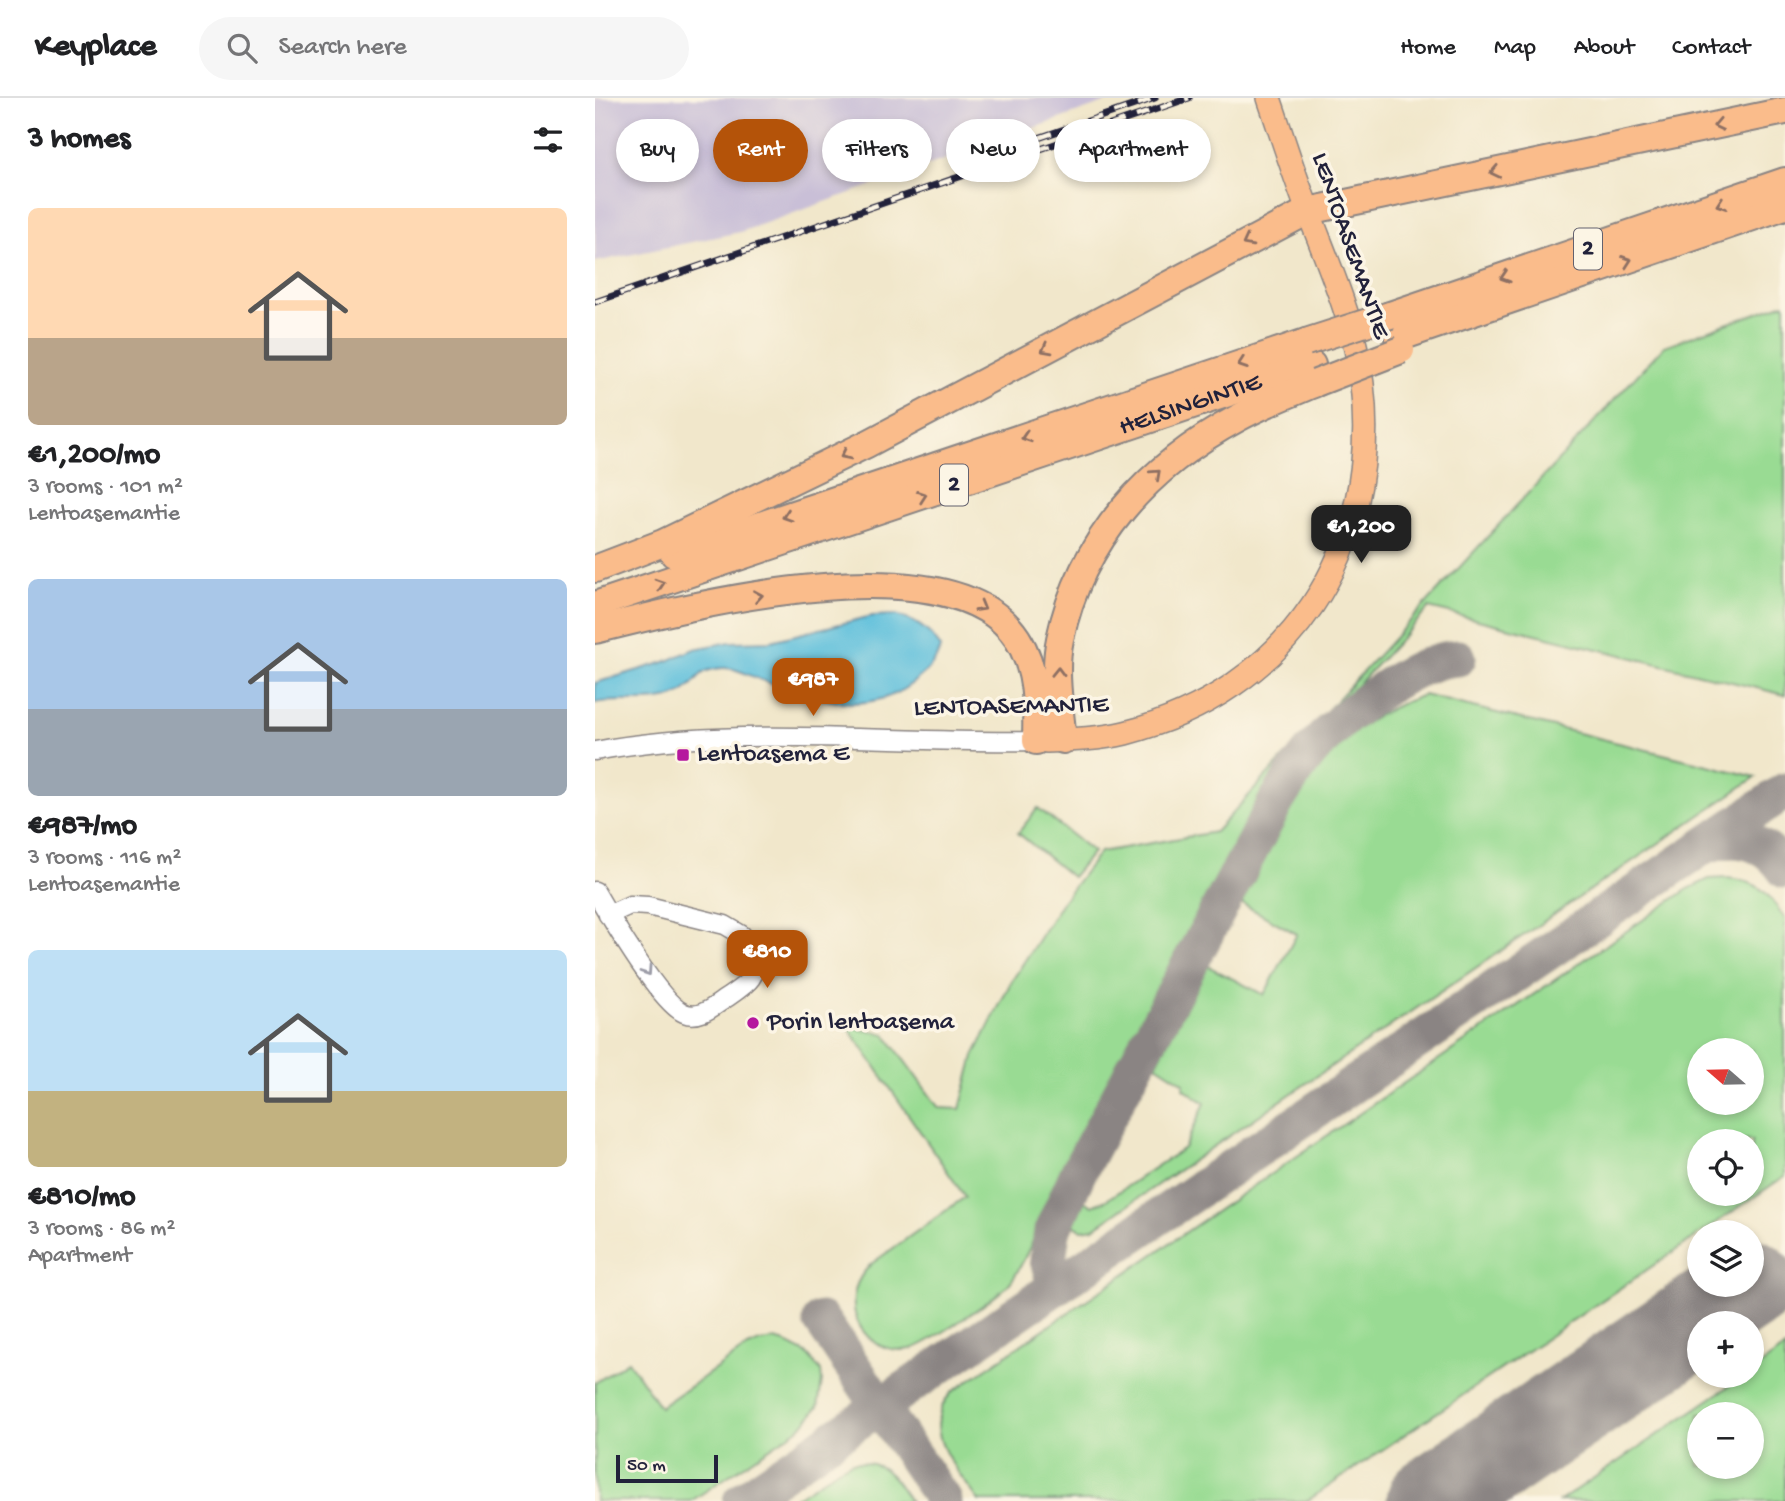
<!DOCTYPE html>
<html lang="en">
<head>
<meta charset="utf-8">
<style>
	:root { --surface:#fff; --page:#f6f6f6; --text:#202124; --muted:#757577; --line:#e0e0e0; --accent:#b45309 }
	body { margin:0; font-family:"Gochi Hand",sans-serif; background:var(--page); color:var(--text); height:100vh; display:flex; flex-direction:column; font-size:26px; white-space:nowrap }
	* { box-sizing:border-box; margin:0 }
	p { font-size:23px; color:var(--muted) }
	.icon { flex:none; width:38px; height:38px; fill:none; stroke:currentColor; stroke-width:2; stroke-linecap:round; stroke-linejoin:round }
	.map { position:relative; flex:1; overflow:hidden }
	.sheet { display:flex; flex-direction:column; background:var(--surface); width:595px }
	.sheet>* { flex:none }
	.hud { position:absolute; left:21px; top:21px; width:665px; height:63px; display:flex; gap:14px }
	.needle { width:46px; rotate:290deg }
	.fabs { position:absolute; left:1092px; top:940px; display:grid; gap:14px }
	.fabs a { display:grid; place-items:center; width:77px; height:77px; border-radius:50%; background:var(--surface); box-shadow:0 4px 10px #0003; font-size:35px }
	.scale { position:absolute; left:21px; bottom:18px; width:102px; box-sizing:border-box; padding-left:7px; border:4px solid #22223b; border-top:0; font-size:19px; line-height:24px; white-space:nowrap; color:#22223b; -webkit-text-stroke:5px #fcf5e5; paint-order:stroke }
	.price { position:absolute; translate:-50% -60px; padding:0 16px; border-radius:14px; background:var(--accent); color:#fff; font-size:23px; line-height:46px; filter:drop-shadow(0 2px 4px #0008) }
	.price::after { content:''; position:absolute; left:50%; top:42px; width:21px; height:16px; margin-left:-10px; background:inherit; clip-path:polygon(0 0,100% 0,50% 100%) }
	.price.on { background:#222; color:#fff }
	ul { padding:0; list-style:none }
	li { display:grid; align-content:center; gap:14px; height:371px; padding:0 28px }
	li span { display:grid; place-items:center; height:217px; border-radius:10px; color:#555 }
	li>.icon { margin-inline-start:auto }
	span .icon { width:126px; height:126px; fill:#fffc; stroke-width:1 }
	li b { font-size:30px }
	h2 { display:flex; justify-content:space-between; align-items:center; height:84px; padding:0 28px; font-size:30px }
	.tag { padding:0 24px; border-radius:32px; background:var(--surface); box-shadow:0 4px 10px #0003; font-size:24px; line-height:63px }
	.tag.on { background:var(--accent); color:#fff }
	header { display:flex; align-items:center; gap:42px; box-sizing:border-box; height:98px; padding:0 35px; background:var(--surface); border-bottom:2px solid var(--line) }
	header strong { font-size:33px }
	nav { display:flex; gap:38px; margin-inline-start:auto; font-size:24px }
	.search { width:490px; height:63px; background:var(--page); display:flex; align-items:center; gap:18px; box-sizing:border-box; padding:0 24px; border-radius:38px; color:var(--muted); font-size:26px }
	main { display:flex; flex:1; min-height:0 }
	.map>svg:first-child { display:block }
	.industrial { fill:#c9bfd7 }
	.green { fill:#99db93; stroke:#5e7e67; stroke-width:2; fill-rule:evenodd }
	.water { fill:#5ec0dc; stroke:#40718c; stroke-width:2 }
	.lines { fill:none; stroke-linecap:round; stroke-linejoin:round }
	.taxiway { stroke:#8a8483; stroke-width:37 }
	.runway { stroke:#8a8483; stroke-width:91 }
	.minor-casing { stroke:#8a8483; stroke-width:21 }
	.major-casing { stroke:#8a8483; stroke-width:26 }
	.highway-casing { stroke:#8a8483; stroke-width:30 }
	.minor { stroke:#fff; stroke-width:18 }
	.major { stroke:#fabc8b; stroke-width:23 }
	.highway { stroke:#fabc8b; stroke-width:26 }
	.rail-casing { stroke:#22223b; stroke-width:7 }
	.rail { stroke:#fcf5e5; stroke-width:4.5; stroke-dasharray:13; stroke-linecap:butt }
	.highway-bridge-casing { stroke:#8a8483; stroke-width:30; stroke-linecap:butt }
	.highway-bridge { stroke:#fabc8b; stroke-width:26 }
	.oneway { stroke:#8e6f63 }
	.oneway2 { stroke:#9c9ca7 }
	.poi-dot { fill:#b5179e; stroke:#fcf5e5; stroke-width:2.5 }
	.labels { text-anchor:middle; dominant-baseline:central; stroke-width:7; stroke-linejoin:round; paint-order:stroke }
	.shield { fill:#fcf5e5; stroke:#63616e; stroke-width:2 }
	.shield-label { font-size:24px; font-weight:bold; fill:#22223b }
	.street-label { font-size:26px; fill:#22223b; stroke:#fcf5e5 }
	.poi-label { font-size:26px; fill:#22223b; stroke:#fcf5e5; text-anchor:start }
</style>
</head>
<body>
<header>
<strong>Keyplace</strong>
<div class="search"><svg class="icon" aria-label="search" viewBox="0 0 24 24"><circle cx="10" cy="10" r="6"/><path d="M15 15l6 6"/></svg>Search here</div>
<nav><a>Home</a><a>Map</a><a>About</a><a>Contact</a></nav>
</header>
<main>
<section class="sheet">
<h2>3 homes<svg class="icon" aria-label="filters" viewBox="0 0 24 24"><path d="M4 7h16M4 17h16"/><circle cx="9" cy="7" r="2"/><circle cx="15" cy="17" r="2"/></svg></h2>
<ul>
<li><span style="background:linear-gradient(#ffd9b3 60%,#b9a48a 0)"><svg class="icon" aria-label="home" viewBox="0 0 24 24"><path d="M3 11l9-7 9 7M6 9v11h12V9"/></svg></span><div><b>€1,200/mo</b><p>3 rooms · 101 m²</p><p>Lentoasemantie</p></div></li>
<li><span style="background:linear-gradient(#a9c7e8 60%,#9aa5b1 0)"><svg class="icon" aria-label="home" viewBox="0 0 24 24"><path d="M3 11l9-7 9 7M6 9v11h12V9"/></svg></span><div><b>€987/mo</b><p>3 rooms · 116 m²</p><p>Lentoasemantie</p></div></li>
<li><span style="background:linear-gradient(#bfe0f5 65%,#c2b280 0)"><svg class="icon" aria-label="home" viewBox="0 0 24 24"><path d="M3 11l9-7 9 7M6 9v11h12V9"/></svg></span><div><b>€810/mo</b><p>3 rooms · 86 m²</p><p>Apartment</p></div></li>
</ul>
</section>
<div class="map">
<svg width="1190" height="1403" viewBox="0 0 1190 1403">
	<rect width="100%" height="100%" fill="#fcf5e5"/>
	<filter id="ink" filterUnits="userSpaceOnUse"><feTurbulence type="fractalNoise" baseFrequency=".0143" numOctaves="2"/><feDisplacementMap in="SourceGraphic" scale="14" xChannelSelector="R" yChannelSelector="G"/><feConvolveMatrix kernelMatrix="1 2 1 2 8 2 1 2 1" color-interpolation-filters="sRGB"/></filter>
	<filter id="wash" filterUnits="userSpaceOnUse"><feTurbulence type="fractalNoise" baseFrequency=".00686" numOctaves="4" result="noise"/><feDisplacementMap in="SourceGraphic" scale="28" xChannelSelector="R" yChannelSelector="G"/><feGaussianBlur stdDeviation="1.57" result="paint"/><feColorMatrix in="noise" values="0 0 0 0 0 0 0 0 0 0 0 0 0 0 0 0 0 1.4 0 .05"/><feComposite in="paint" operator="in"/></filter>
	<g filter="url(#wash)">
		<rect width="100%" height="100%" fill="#f1e7cb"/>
		<!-- industrial -->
		<polygon class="industrial" points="0,0 523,0 145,134 0,164"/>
		<!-- green -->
		<g class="green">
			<path d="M1190,205V597L834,510L688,668L668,696L523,969C486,1022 469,1084 439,1141C431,1156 424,1175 413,1187C402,1199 330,1249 315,1251C281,1258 252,1227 260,1193C262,1182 269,1174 276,1166L370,1099L253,929L290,936L344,1010L365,1011L379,958L415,886L469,801L505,754L620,734L1069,248Z"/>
			<path d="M829,597L1161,679L499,1130L487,1132L480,1128L476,1117L484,1100L497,1108L511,1102L589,1050L610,1005L588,990L589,985L561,967L611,867L669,897L702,836L644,804C692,713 723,632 829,597Z"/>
			<polygon points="443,710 498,754 477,779 423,735"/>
			<path d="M1132,780C1165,783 1173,795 1190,821V1078L712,1403H384C361,1370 322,1332 357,1294L1093,791L1114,781ZM1157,952V1004H1104V952ZM1157,1043V1096H1104V1043Z"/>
			<polygon points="179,1242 191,1245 211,1255 226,1273 227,1283 223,1309 206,1329 96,1403 0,1403 0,1285 33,1263 65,1309 151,1250 165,1244"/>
			<path d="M1190,1250V1403H965L1149,1278H1157V1273ZM1157,1316V1368H1104V1316Z"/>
			<path d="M257,1364C291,1363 298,1378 315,1403H196L243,1371Z"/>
		</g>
		<!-- water -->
		<path class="water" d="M301,517C321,523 335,532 345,549C341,567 330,575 316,586C272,620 216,601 169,583C157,579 141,569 128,570C101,572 107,580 89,593C66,610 26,599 0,605V585L70,564L99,551L135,544L176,543L277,518Z"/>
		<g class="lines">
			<!-- taxiway -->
			<g class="taxiway">
				<path d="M1112,747C1143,736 1171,744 1190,772"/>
				<path d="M461,1189L453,1162L457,1133L484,1073L682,702C694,684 705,665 720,649C750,616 817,562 863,560"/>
				<polyline points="226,1222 349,1403"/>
				<polyline points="146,1403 1190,693"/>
			</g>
			<!-- runway -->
			<polyline class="runway" points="837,1403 1156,1186"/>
		</g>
	</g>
	<g filter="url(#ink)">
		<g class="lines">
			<defs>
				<g id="minor">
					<path d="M0,653C146,626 294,646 441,643"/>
					<path d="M0,793C15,819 65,905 89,915C105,922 120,907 133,899C152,885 160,883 163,858L147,837L130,827L53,808L35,807L13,817"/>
				</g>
				<path id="major" d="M451,643C477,642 505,641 530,635C694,593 787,452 767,286C760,225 735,171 714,115C699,77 687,38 674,0"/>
				<g id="highway">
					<polyline points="795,217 1190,83"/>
					<polyline points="803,240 1190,108"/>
					<polyline points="79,456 711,244"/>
					<polyline points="0,471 68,445 272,346 713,113 1190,13"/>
					<path id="s1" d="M0,507L717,267"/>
					<path d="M0,532C95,508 357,440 422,540C442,570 442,608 441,643"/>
					<path d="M468,642C465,610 458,573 465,541C486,440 555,367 643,320C668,306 695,296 721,285"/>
				</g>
			</defs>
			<!-- minor casing -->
			<use href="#minor" class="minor-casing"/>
			<!-- major casing -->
			<use href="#major" class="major-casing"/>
			<!-- highway casing -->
			<use href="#highway" class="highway-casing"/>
			<!-- minor -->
			<use href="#minor" class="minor"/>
			<!-- major -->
			<use href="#major" class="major"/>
			<!-- highway -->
			<use href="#highway" class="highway"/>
			<defs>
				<g id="rail">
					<polyline points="420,48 560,0"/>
					<polyline points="0,204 594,0"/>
				</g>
			</defs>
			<!-- rail casing -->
			<use href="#rail" class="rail-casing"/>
			<!-- rail -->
			<use href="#rail" class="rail"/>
			<defs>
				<g id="highway-bridge">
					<polyline points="711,244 795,217"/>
					<polyline points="721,285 806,252"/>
				</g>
			</defs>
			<!-- highway-bridge casing -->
			<use href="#highway-bridge" class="highway-bridge-casing"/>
			<!-- highway-bridge -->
			<use href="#highway-bridge" class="highway-bridge"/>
		</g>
		<!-- one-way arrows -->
		<defs><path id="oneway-chevron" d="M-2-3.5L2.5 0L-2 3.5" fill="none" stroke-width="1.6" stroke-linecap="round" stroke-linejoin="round" transform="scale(1.75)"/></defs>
		<g class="oneway">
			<use href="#oneway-chevron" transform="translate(1123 27) rotate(168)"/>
			<use href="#oneway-chevron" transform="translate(900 74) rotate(168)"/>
			<use href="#oneway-chevron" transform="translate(1126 106) rotate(161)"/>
			<use href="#oneway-chevron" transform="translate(652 144) rotate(152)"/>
			<use href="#oneway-chevron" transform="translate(1032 163) rotate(-19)"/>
			<use href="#oneway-chevron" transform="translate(910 179) rotate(162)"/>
			<use href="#oneway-chevron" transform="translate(451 251) rotate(152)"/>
			<use href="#oneway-chevron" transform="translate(647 266) rotate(161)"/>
			<use href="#oneway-chevron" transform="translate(431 339) rotate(162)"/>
			<use href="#oneway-chevron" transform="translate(250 357) rotate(154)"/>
			<use href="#oneway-chevron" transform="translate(561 376) rotate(-42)"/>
			<use href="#oneway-chevron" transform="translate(327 398) rotate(-19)"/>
			<use href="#oneway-chevron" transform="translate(192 418) rotate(162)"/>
			<use href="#oneway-chevron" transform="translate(65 486) rotate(-18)"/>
			<use href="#oneway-chevron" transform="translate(163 498) rotate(-10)"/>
			<use href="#oneway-chevron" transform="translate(386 509) rotate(30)"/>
			<use href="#oneway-chevron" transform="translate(463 574) rotate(-89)"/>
		</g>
		<use class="oneway2" href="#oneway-chevron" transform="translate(52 873) rotate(56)"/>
	</g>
	<!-- markers -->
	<g class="poi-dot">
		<rect x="81" y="650" width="14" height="14" rx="3.5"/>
		<circle cx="158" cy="925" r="7"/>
	</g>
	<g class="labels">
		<!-- shield labels -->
		<g class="shield">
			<rect x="979" y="130.5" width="28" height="41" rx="5"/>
			<rect x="345" y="366.5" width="28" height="41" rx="5"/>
		</g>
		<g class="shield-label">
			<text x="993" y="151">2</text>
			<text x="359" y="387">2</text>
		</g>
		<!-- street labels -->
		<g class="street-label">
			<text transform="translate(754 148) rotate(71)">LENTOASEMANTIE</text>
			<text stroke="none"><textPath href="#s1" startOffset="628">HELSINGINTIE</textPath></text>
			<text transform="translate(416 610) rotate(-1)">LENTOASEMANTIE</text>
		</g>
		<!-- poi labels -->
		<g class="poi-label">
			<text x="102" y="657">Lentoasema E</text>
			<text x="172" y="925">Porin lentoasema</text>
		</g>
	</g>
</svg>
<div class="fabs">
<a><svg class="needle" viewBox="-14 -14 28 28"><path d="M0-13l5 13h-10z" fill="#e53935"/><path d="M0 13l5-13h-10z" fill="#757577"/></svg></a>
<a><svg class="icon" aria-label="locate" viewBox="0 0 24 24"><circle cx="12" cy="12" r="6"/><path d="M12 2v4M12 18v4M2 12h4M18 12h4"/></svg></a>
<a><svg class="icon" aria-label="layers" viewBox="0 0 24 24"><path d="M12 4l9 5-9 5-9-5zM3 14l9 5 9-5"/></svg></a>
<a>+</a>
<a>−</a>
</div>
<div class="scale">50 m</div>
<b class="price on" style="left:766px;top:467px">€1,200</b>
<b class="price" style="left:218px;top:620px">€987</b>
<b class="price" style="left:172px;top:892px">€810</b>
<div class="hud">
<a class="tag">Buy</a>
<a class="tag on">Rent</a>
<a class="tag">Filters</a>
<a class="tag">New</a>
<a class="tag">Apartment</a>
</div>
</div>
</main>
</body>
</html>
